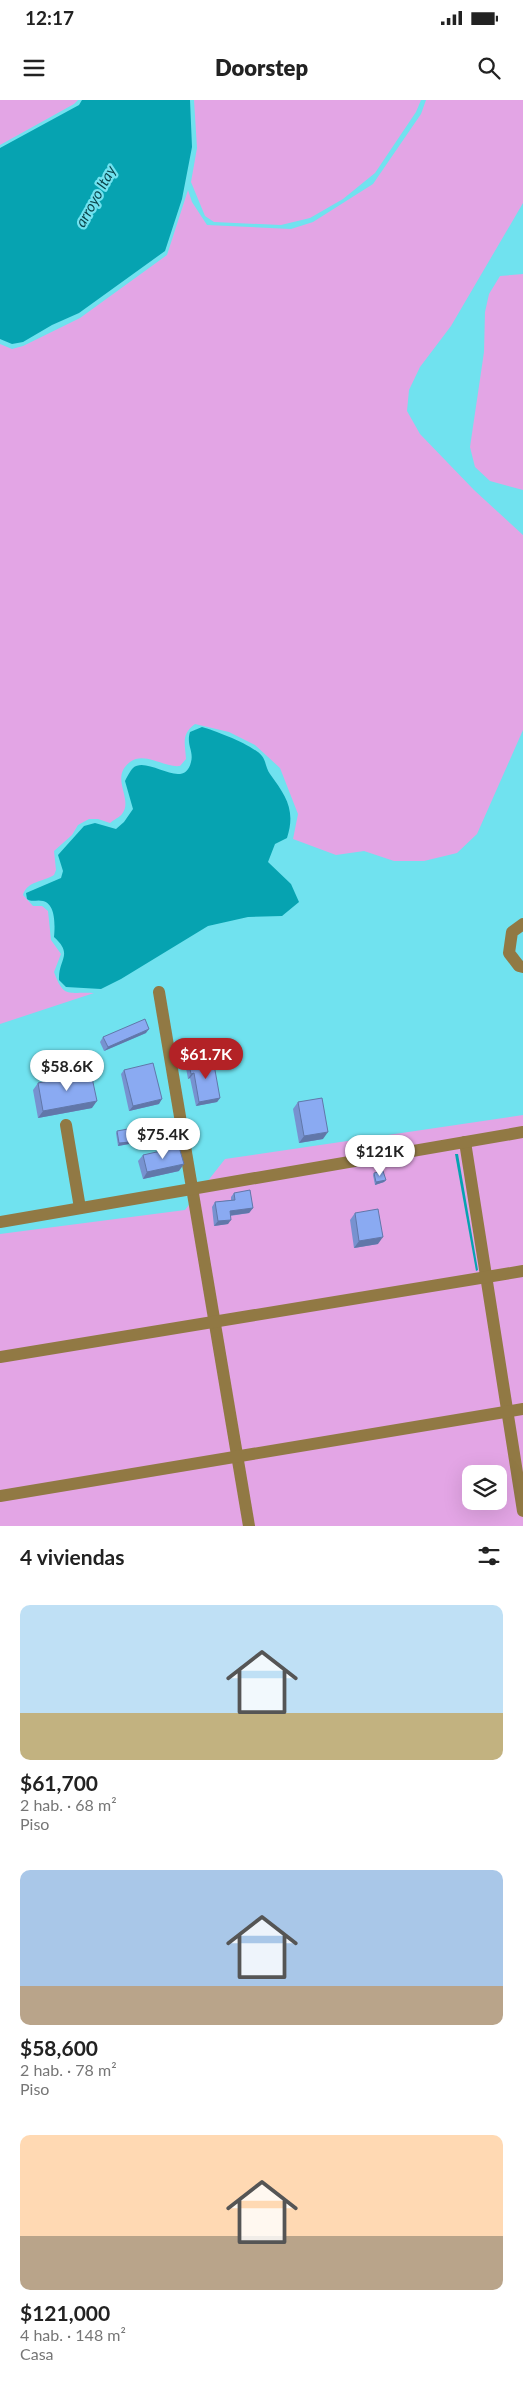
<!DOCTYPE html>
<html lang="es">
<head>
<meta charset="utf-8">
<style>
	:root { --surface:#fff; --page:#f6f6f6; --text:#222; --muted:#767676; --accent:#b32226 }
	body { margin:0; font-family:Lato,sans-serif; background:var(--page); color:var(--text); height:100vh; display:flex; flex-direction:column; font-size:19px; white-space:nowrap }
	* { box-sizing:border-box; margin:0 }
	p { font-size:16px; color:var(--muted) }
	.icon { flex:none; width:28px; height:28px; fill:none; stroke:currentColor; stroke-width:2; stroke-linecap:round; stroke-linejoin:round }
	.map { position:relative; height:1426px; overflow:hidden }
	.panel { display:flex; flex-direction:column; background:var(--surface); flex:1 }
	.panel>* { flex:none }
	.fabs { position:absolute; left:462px; top:1365px; display:grid; gap:10px }
	.fabs a { display:grid; place-items:center; width:45px; height:45px; border-radius:10px; background:var(--surface); box-shadow:0 5px 20px #0002; font-size:25px }
	.price { position:absolute; translate:-50% -42px; padding:0 11px; border-radius:18px; background:#fff; color:#222; font-size:16px; line-height:32px; filter:drop-shadow(0 1px 2px #0008) }
	.price::after { content:''; position:absolute; left:50%; top:30px; width:15px; height:11px; margin-left:-8px; background:inherit; clip-path:polygon(0 0,100% 0,50% 100%) }
	.price.active { background:var(--accent); color:#fff }
	ul { padding:0; list-style:none }
	li { display:grid; align-content:center; gap:10px; height:265px; padding:0 20px }
	li span { display:grid; place-items:center; height:155px; border-radius:10px; color:#555 }
	li>.icon { margin-inline-start:auto }
	span .icon { width:90px; height:90px; fill:#fffc; stroke-width:1 }
	li b { font-size:21px }
	h2 { display:flex; justify-content:space-between; align-items:center; height:60px; padding:0 20px; font-size:21px }
	.status { display:flex; justify-content:space-between; align-items:center; height:35px; padding:0 25px; background:var(--surface); direction:ltr }
	.status svg { height:14px; fill:currentColor }
	header { display:flex; justify-content:space-between; align-items:center; height:65px; padding:0 20px; background:var(--surface); font-size:22px; font-weight:800 }
	.map>svg:first-child { display:block }
	.green { fill:#e3a5e5; fill-rule:evenodd }
	.water { fill:#06a3b1 }
	.lines { fill:none; stroke-linecap:round; stroke-linejoin:round }
	.minor { stroke:#917944; stroke-width:12 }
	.wall { fill:#7792d0 }
	.shaded-wall { fill:#6177a9 }
	.building { fill:#8aaaf2; stroke:#6177a9 }
	.labels { text-anchor:middle; dominant-baseline:central; stroke-width:4.5; stroke-linejoin:round; paint-order:stroke }
	.water-label { font-size:15px; font-style:italic; fill:#0b454b; stroke:#70e2ef }
</style>
</head>
<body>
<div class="status"><b>12:17</b><svg viewBox="0 0 49 12"><path d="M0 12V9h3v3zM5 12V6h3v6zM10 12V3h3v9zM15 12V0h3v12zM26 1h20v11H26zM47 4h2v5h-2z"/></svg></div>
<header><svg class="icon" aria-label="menu" viewBox="0 0 24 24"><path d="M4 6h16M4 12h16M4 18h16"/></svg>Doorstep<svg class="icon" aria-label="search" viewBox="0 0 24 24"><circle cx="10" cy="10" r="6"/><path d="M15 15l6 6"/></svg></header>
<div class="map">
<svg width="523" height="1426" viewBox="0 0 523 1426">
	<rect width="100%" height="100%" fill="#70e2ef"/>
	<!-- green -->
	<g class="green">
		<polygon points="0,0 78,0 74,4 0,45"/>
		<polygon points="194,0 421,0 416,12 375,73 343,99 310,118 281,125 214,122 205,116 191,82 197,48"/>
		<path d="M426,0H523V103L451,226L420,267L409,290L407,311L420,334L474,390L523,435V630L477,734L457,753L424,761H394L364,751L336,755L293,739L298,714L280,668L255,645L229,632L195,624C181,634 185,643 186,659L180,666C164,668 145,651 130,662C109,678 134,699 122,714C120,717 113,720 110,723L98,719H89L78,725L72,735L54,751L56,770L54,775C43,782 27,781 23,795L33,806H42L48,811L51,840L61,854L54,872C64,900 69,891 94,893L0,924V244L12,249L23,246L80,218L167,155L188,90L192,102L207,125L291,129L313,122L373,84L421,14Z"/>
		<polygon points="523,174 523,390 490,381 475,367 470,347 484,252 485,212 489,194 500,176"/>
		<path d="M523,1015V1426H0V1134L185,1110L225,1059ZM471,1374H499V1401H471Z"/>
	</g>
	<!-- water -->
	<g class="water">
		<polygon points="82,0 190,0 192,47 182,99 165,151 79,213 52,225 23,242 12,244 0,239 0,48 79,5"/>
		<path d="M202,627C216,631 253,645 262,656C266,661 266,669 270,674C286,696 296,710 287,738L275,744L268,762L291,784L299,802L282,816L248,817L208,826L121,879L101,889L66,887L59,880C58,859 74,855 54,837C55,826 56,804 43,801C36,799 33,803 27,799L26,793L61,778L63,771L58,755L84,726L95,723L116,729L124,722L133,709L125,681C127,677 130,671 133,668C148,655 184,692 191,662C194,651 186,645 190,632Z"/>
		<polygon points="455,1054 458,1054 478,1170 476,1171"/>
	</g>
	<g class="lines">
		<!-- minor -->
		<g class="minor">
			<polyline points="523,824 512,832 509,853 519,866 523,867"/>
			<polyline points="159,892 249,1426"/>
			<polyline points="66,1025 80,1108"/>
			<polyline points="465,1042 523,1411"/>
			<polyline points="0,1122 523,1032"/>
			<polyline points="0,1257 523,1171"/>
			<polyline points="0,1396 523,1309"/>
		</g>
	</g>
	<!-- wall -->
	<g class="wall">
		<polygon points="146,933 104,951 100,942 103,937"/>
		<polygon points="88,959 99,975 92,978 92,1008 38,1018 33,990 38,983 88,973 84,964"/>
		<polygon points="189,964 220,998 217,1002 196,1006 190,978 188,979 186,968"/>
		<polygon points="124,970 159,1004 129,1011 121,974"/>
		<polygon points="298,1002 323,1039 299,1043 293,1009"/>
		<polygon points="117,1031 130,1042 129,1044 118,1046 116,1033"/>
		<polygon points="143,1055 179,1071 143,1079 138,1061"/>
		<polygon points="374,1073 386,1080 384,1082 375,1085 373,1075"/>
		<polygon points="234,1093 253,1108 249,1113 230,1116 228,1124 214,1126 212,1107 215,1102 231,1100 231,1097"/>
		<polygon points="355,1113 378,1144 354,1148 350,1120"/>
	</g>
	<!-- shaded-wall -->
	<g class="shaded-wall">
		<polygon points="149,929 146,933 104,951 108,947"/>
		<polygon points="103,971 99,975 90,979 93,974"/>
		<polygon points="194,973 190,978 188,979 191,974"/>
		<polygon points="220,998 217,1002 196,1006 199,1002"/>
		<polygon points="162,999 159,1004 129,1011 133,1006"/>
		<polygon points="97,1001 92,1008 38,1018 43,1011"/>
		<polygon points="328,1032 323,1039 299,1043 304,1036"/>
		<polygon points="130,1042 129,1044 118,1046 119,1043"/>
		<polygon points="184,1064 179,1071 143,1079 147,1072"/>
		<polygon points="386,1080 384,1082 375,1085 376,1082"/>
		<polygon points="253,1108 249,1113 226,1116 230,1111"/>
		<polygon points="231,1120 228,1124 214,1126 218,1121"/>
		<polygon points="383,1137 378,1144 354,1148 359,1141"/>
	</g>
	<!-- building -->
	<g class="building">
		<polygon points="145,919 149,929 108,947 103,937"/>
		<polygon points="98,956 103,971 93,974 88,959"/>
		<polygon points="213,959 220,998 199,1002 194,973 191,974 189,964"/>
		<polygon points="153,963 162,999 133,1006 124,970"/>
		<polygon points="91,973 97,1001 43,1011 38,983"/>
		<polygon points="322,998 328,1032 304,1036 298,1002"/>
		<polygon points="128,1029 130,1042 119,1043 117,1031"/>
		<polygon points="179,1047 184,1064 147,1072 143,1055"/>
		<polygon points="383,1071 386,1080 376,1082 374,1073"/>
		<polygon points="250,1090 253,1108 230,1111 231,1120 218,1121 215,1102 235,1100 234,1093"/>
		<polygon points="378,1109 383,1137 359,1141 355,1113"/>
	</g>
	<g class="labels">
		<!-- water labels -->
		<g class="water-label">
			<text transform="translate(95 96) rotate(-61)">arroyo Itay</text>
		</g>
	</g>
</svg>
<div class="fabs">
<a><svg class="icon" aria-label="layers" viewBox="0 0 24 24"><path d="M12 4l9 5-9 5-9-5zM3 14l9 5 9-5"/></svg></a>
</div>
<b class="price active" style="left:206px;top:980px">$61.7K</b>
<b class="price" style="left:67px;top:992px">$58.6K</b>
<b class="price" style="left:163px;top:1060px">$75.4K</b>
<b class="price" style="left:380px;top:1077px">$121K</b>
</div>
<section class="panel">
<h2>4 viviendas<svg class="icon" aria-label="filters" viewBox="0 0 24 24"><path d="M4 7h16M4 17h16"/><circle cx="9" cy="7" r="2"/><circle cx="15" cy="17" r="2"/></svg></h2>
<ul>
<li><span style="background:linear-gradient(#bfe0f5 70%,#c2b280 0)"><svg class="icon" aria-label="home" viewBox="0 0 24 24"><path d="M3 11l9-7 9 7M6 9v11h12V9"/></svg></span><div><b>$61,700</b><p>2 hab. · 68 m²</p><p>Piso</p></div></li>
<li><span style="background:linear-gradient(#a9c7e8 75%,#b9a48a 0)"><svg class="icon" aria-label="home" viewBox="0 0 24 24"><path d="M3 11l9-7 9 7M6 9v11h12V9"/></svg></span><div><b>$58,600</b><p>2 hab. · 78 m²</p><p>Piso</p></div></li>
<li><span style="background:linear-gradient(#ffd9b3 65%,#b9a48a 0)"><svg class="icon" aria-label="home" viewBox="0 0 24 24"><path d="M3 11l9-7 9 7M6 9v11h12V9"/></svg></span><div><b>$121,000</b><p>4 hab. · 148 m²</p><p>Casa</p></div></li>
</ul>
</section>
</body>
</html>
